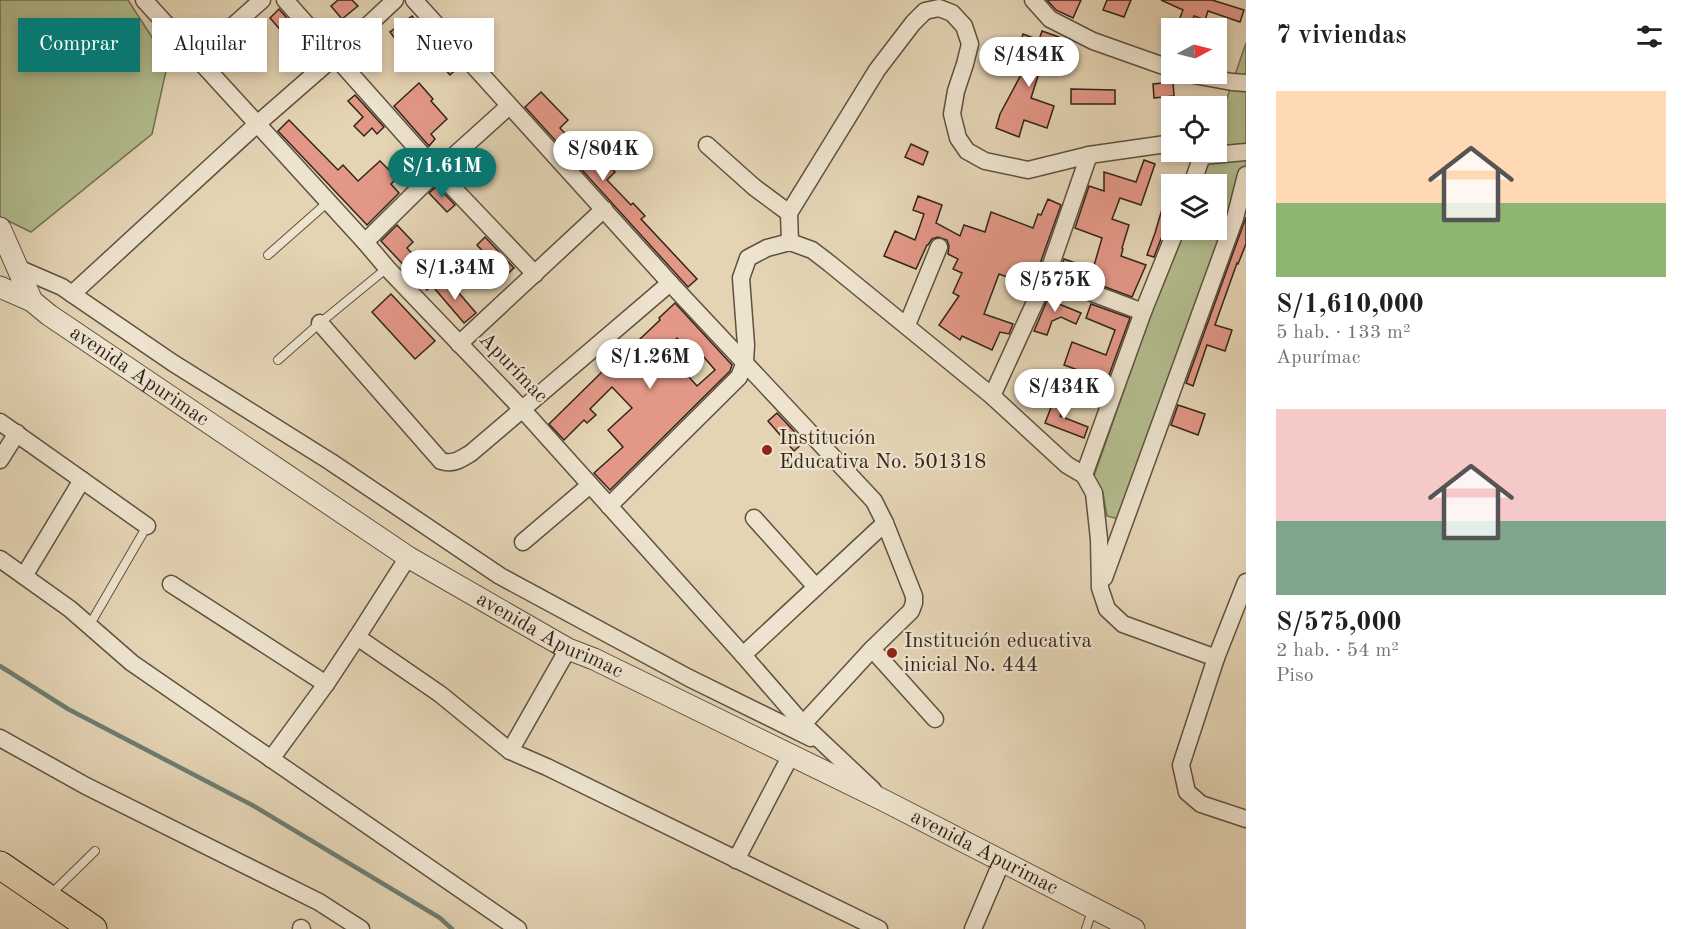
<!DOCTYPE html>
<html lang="es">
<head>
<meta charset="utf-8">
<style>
	:root { --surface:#fff; --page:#f2f2f2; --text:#202124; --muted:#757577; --accent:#0f766e }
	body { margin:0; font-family:"Old Standard TT",serif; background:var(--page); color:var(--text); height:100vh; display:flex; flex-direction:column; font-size:22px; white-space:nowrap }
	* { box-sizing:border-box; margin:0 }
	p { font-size:20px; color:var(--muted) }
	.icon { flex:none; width:33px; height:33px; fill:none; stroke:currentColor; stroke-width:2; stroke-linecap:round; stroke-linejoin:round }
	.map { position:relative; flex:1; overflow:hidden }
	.side { display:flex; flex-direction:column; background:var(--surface); width:450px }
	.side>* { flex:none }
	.guide { position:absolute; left:18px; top:18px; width:570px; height:54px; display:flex; gap:12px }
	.needle { width:39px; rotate:83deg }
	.controls { position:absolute; left:1161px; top:18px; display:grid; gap:12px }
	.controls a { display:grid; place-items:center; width:66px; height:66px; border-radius:0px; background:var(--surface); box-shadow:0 3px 9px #0003; font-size:30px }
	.price { position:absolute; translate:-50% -51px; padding:0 14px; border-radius:21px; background:#fff; color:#222; font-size:20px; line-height:39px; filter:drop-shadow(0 2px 3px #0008) }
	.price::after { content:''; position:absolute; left:50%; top:36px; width:18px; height:14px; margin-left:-9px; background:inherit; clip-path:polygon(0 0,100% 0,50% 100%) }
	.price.active { background:var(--accent); color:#fff }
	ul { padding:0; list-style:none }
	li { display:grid; align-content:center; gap:12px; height:318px; padding:0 30px }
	li span { display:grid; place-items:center; height:186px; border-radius:0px; color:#555 }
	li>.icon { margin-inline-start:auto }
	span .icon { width:108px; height:108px; fill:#fffc; stroke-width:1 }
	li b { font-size:26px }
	h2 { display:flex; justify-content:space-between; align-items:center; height:72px; padding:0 30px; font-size:26px }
	.pill { padding:0 21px; border-radius:0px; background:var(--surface); box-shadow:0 3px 9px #0003; font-size:21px; line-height:54px }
	.pill.active { background:var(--accent); color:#fff }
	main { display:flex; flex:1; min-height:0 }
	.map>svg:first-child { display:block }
	.green { fill:#b3bd8e; stroke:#737154; stroke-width:1.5 }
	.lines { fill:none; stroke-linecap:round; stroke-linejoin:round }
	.stream { stroke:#6e7d72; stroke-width:4.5 }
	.building { fill:#e39786; stroke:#33251b; stroke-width:1.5; fill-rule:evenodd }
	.service-casing { stroke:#5f5141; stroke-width:10 }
	.minor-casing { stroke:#5f5141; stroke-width:19 }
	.tertiary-casing { stroke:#5f5141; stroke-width:23 }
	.primary-casing { stroke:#33251b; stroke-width:29 }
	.service { stroke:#ede3ce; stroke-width:8 }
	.minor { stroke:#ede3ce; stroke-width:16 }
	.tertiary { stroke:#ede3ce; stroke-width:21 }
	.primary { stroke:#e4d4b4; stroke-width:27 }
	.poi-dot { fill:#8f2418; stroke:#ede3ce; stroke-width:2 }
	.labels { text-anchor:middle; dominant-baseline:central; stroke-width:4.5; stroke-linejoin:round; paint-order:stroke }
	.street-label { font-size:21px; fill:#33251b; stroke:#ede3ce }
	.poi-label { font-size:21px; fill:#33251b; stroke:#ede3ce; text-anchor:start }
</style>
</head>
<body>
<main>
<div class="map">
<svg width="1246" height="929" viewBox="0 0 1246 929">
	<rect width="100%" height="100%" fill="#e4d4b4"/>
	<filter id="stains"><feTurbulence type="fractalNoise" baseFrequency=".00333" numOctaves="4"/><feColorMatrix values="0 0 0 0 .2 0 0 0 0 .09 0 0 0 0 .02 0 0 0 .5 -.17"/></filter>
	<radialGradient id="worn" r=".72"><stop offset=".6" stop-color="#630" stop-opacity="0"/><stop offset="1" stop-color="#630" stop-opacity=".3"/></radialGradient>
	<!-- green -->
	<g class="green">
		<polygon points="0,0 128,0 168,62 152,134 31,232 0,217"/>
		<polygon points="1246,43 1246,177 1119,519 1107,516 1103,493 1094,476 1180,230 1216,230 1216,184 1196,184 1208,152 1216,152 1217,127"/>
	</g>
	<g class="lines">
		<!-- stream -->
		<polyline class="stream" points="0,666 68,709 252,805 440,918 452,929"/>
	</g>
	<!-- building -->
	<g class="building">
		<polygon points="338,0 352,0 358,6 342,19 331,6"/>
		<polygon points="1047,0 1081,0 1073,18 1056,10"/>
		<polygon points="1107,0 1131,0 1124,17 1103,10"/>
		<polygon points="1161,0 1212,0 1244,10 1240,22 1208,11 1205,20 1194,16 1189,28 1176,28 1183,10"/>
		<polygon points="279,9 299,32 290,41 270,18"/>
		<polygon points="412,16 421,28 399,44 390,32"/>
		<polygon points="1042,31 1059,37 1050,62 1043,60 1031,98 1054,106 1047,128 1024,120 1019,137 996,128 1000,114 1031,56 1018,51 1023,34 1039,40"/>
		<polygon points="431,34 460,66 450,75 421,43"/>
		<polygon points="1173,82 1174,96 1154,98 1153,84"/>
		<polygon points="419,83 433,99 431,101 447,119 431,134 435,139 429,146 394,106"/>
		<polygon points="1071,89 1115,90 1115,104 1071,104"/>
		<polygon points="541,92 568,120 560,128 598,168 605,161 615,172 607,180 631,205 633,203 645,216 641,219 697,279 688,287 525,107"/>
		<polygon points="355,95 384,127 377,134 372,128 364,136 354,126 363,117 348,101"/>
		<polygon points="289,120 338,170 343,165 358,181 380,161 397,178 391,184 399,193 367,225 278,131"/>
		<polygon points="911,144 928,152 923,165 905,157"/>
		<polygon points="411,158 423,171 415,178 404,166"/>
		<polygon points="1144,160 1155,164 1141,205 1120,198 1112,219 1129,225 1122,248 1123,249 1121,256 1146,265 1132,297 1060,270 1064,259 1093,269 1102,238 1075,228 1089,186 1104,191 1104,172 1136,182"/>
		<polygon points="437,186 455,205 447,212 429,193"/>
		<polygon points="1168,189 1172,189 1172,221 1166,226 1154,257 1147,255 1155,233"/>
		<polygon points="918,196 942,205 936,223 960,236 964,225 985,232 991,212 1033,228 1038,214 1041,215 1048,199 1061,205 1037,272 1031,286 999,274 984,314 1013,324 1009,334 1000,332 992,350 962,336 960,340 939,325 959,296 953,293 962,273 953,269 958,259 948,254 949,246 947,240 938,237 932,239 928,245 927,245 916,269 884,256 895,231 915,240 924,214 913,210"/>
		<polygon points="1246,217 1246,244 1238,264 1237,263 1215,325 1232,330 1225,351 1207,345 1193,386 1186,383"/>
		<polygon points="397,225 413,242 407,248 437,281 427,290 381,241"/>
		<polygon points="485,237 514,268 503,278 496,270 494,273 483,262 488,257 477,245"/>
		<polygon points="447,279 476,313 464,323 435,289"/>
		<polygon points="1052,289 1063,293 1059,304 1081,313 1076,324 1061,317 1052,321 1047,335 1034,331"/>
		<polygon points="391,294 435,341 415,359 372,312"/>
		<path d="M675,303L732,365L730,371L610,490L594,473L623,447L608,430L632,408L612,387L590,409L596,415L587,423L584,420L564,440L549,424L608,366L610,368L641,338L660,320L659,318ZM677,338L684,346L690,341L715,370L697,386L680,367L670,376L654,359Z"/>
		<polygon points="1091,304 1130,318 1102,394 1092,391 1097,377 1064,365 1072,342 1106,355 1115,330 1086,318"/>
		<polygon points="1055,397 1066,401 1060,416 1088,427 1084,438 1045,423"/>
		<polygon points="1178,405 1205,414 1198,435 1171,425"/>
		<polygon points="777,413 804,442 794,451 768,421"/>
	</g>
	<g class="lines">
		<defs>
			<g id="service">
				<polyline points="268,255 328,202"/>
				<polyline points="278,360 320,323 387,268"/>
				<polyline points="89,626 147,526"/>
				<polyline points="50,895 95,851"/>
				<polyline points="1086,929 1093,908"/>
			</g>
			<g id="minor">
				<polyline points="144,0 365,242 387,268 523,410 743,655 803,724 873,790"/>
				<polyline points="285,0 437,171 535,274"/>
				<polyline points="414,0 670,283 874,501 885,523 914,596 914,603 911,611 872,649 803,724"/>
				<polyline points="1033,0 1050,19 1093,41 1172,69"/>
				<polyline points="197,58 262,0"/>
				<polyline points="1188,74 1232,82 1246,83"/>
				<polyline points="707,145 754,187 789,213"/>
				<polyline points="1195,152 1202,156 1246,152"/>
				<polyline points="1192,184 1202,156"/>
				<polyline points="365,242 437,171 509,106"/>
				<polyline points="790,242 789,213 877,70 913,23 925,11 939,8 952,13 964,26 970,44 965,64 956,91 952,114 958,138 967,151 985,161 1028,170 1089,155 1166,144 1172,145"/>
				<polyline points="18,268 62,287 72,294 256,125 334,57 395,0"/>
				<polyline points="1047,276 1143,312"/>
				<polyline points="72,294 173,363 331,462 500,576 689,678 811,738"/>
				<path d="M320,323L441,461C453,465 461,459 471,453L670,283"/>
				<polyline points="907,325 939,247"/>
				<polyline points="459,344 604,209"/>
				<polyline points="992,396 1047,276 1089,155"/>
				<polyline points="0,422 147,526"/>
				<polyline points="0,460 17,433"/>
				<polyline points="1084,475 1143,312 1176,230"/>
				<polyline points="609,506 739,377 745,362 746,345 741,278 748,258 767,248 790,242 812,250 829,263 992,396 1067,465 1084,475 1094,493 1099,539 1100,588 1107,609 1123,624 1216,658"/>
				<polyline points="754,518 816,587"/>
				<polyline points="523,542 590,485"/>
				<polyline points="408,557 357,637 440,694 510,751 547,767 879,929"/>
				<polyline points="0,559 70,609 132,663 518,929"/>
				<polyline points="24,576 82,480"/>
				<polyline points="1104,578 1235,218 1246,175"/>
				<polyline points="1246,582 1216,658 1181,765 1187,792 1201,804 1246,819"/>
				<polyline points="171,584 326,684"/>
				<polyline points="872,649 935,719"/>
				<polyline points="743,655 885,523"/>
				<polyline points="0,738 86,786 319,902 361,929"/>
				<polyline points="510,751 568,649"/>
				<polyline points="271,759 326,684 357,637"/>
				<polyline points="736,860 791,755"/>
				<polyline points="301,928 302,929"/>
				<polyline points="973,929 1002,861"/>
			</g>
			<g id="tertiary">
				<polyline points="0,228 32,301"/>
				<path id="s1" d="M0,287L32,301L49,315L408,557L568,649L594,659L885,801L1134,929"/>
			</g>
			<polyline id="primary" points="0,865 93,929"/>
		</defs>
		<!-- service casing -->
		<use href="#service" class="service-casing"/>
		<!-- minor casing -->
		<use href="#minor" class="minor-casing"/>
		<!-- tertiary casing -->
		<use href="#tertiary" class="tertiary-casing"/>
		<!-- primary casing -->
		<use href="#primary" class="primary-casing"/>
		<!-- service -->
		<use href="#service" class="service"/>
		<!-- minor -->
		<use href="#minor" class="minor"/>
		<!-- tertiary -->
		<use href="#tertiary" class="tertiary"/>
		<!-- primary -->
		<use href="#primary" class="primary"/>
	</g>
	<!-- markers -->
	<g class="poi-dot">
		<circle cx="767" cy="450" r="6"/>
		<circle cx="892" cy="653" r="6"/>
	</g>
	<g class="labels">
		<!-- street labels -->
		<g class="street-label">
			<text transform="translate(513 368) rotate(46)">Apurímac</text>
			<text stroke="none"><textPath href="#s1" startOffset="166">avenida Apurimac</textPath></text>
			<text stroke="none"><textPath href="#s1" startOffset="652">avenida Apurimac</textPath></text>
			<text stroke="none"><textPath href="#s1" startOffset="1138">avenida Apurimac</textPath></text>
		</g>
		<!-- poi labels -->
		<g class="poi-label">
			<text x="779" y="438">Institución<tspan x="779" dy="24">Educativa No. 501318</tspan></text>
			<text x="904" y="641">Institución educativa<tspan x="904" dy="24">inicial No. 444</tspan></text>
		</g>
	</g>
	<rect width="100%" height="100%" filter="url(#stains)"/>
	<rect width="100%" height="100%" fill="url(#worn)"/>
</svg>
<div class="controls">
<a><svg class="needle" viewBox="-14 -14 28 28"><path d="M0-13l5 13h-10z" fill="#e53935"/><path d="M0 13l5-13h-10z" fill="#757577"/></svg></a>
<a><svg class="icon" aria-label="locate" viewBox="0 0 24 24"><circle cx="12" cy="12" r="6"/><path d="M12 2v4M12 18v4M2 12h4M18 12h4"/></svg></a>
<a><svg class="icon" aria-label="layers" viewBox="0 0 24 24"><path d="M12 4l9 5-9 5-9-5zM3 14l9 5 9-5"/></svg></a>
</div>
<b class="price" style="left:1029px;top:88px">S/484K</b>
<b class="price" style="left:603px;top:182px">S/804K</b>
<b class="price active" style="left:442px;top:199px">S/1.61M</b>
<b class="price" style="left:455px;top:301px">S/1.34M</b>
<b class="price" style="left:1055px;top:313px">S/575K</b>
<b class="price" style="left:650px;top:390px">S/1.26M</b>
<b class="price" style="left:1064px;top:420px">S/434K</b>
<div class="guide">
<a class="pill active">Comprar</a>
<a class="pill">Alquilar</a>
<a class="pill">Filtros</a>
<a class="pill">Nuevo</a>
</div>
</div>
<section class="side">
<h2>7 viviendas<svg class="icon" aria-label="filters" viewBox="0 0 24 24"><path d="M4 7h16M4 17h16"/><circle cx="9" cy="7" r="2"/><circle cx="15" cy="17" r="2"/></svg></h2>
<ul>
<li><span style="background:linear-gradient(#ffd9b3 60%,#8fb573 0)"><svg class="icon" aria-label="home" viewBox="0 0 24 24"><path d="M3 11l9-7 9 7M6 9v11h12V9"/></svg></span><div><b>S/1,610,000</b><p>5 hab. · 133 m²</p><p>Apurímac</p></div></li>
<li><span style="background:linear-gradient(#f6c9c9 60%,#7fa58c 0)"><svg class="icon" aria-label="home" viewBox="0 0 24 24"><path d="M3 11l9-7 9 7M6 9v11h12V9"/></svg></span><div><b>S/575,000</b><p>2 hab. · 54 m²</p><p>Piso</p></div></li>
</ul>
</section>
</main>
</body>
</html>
